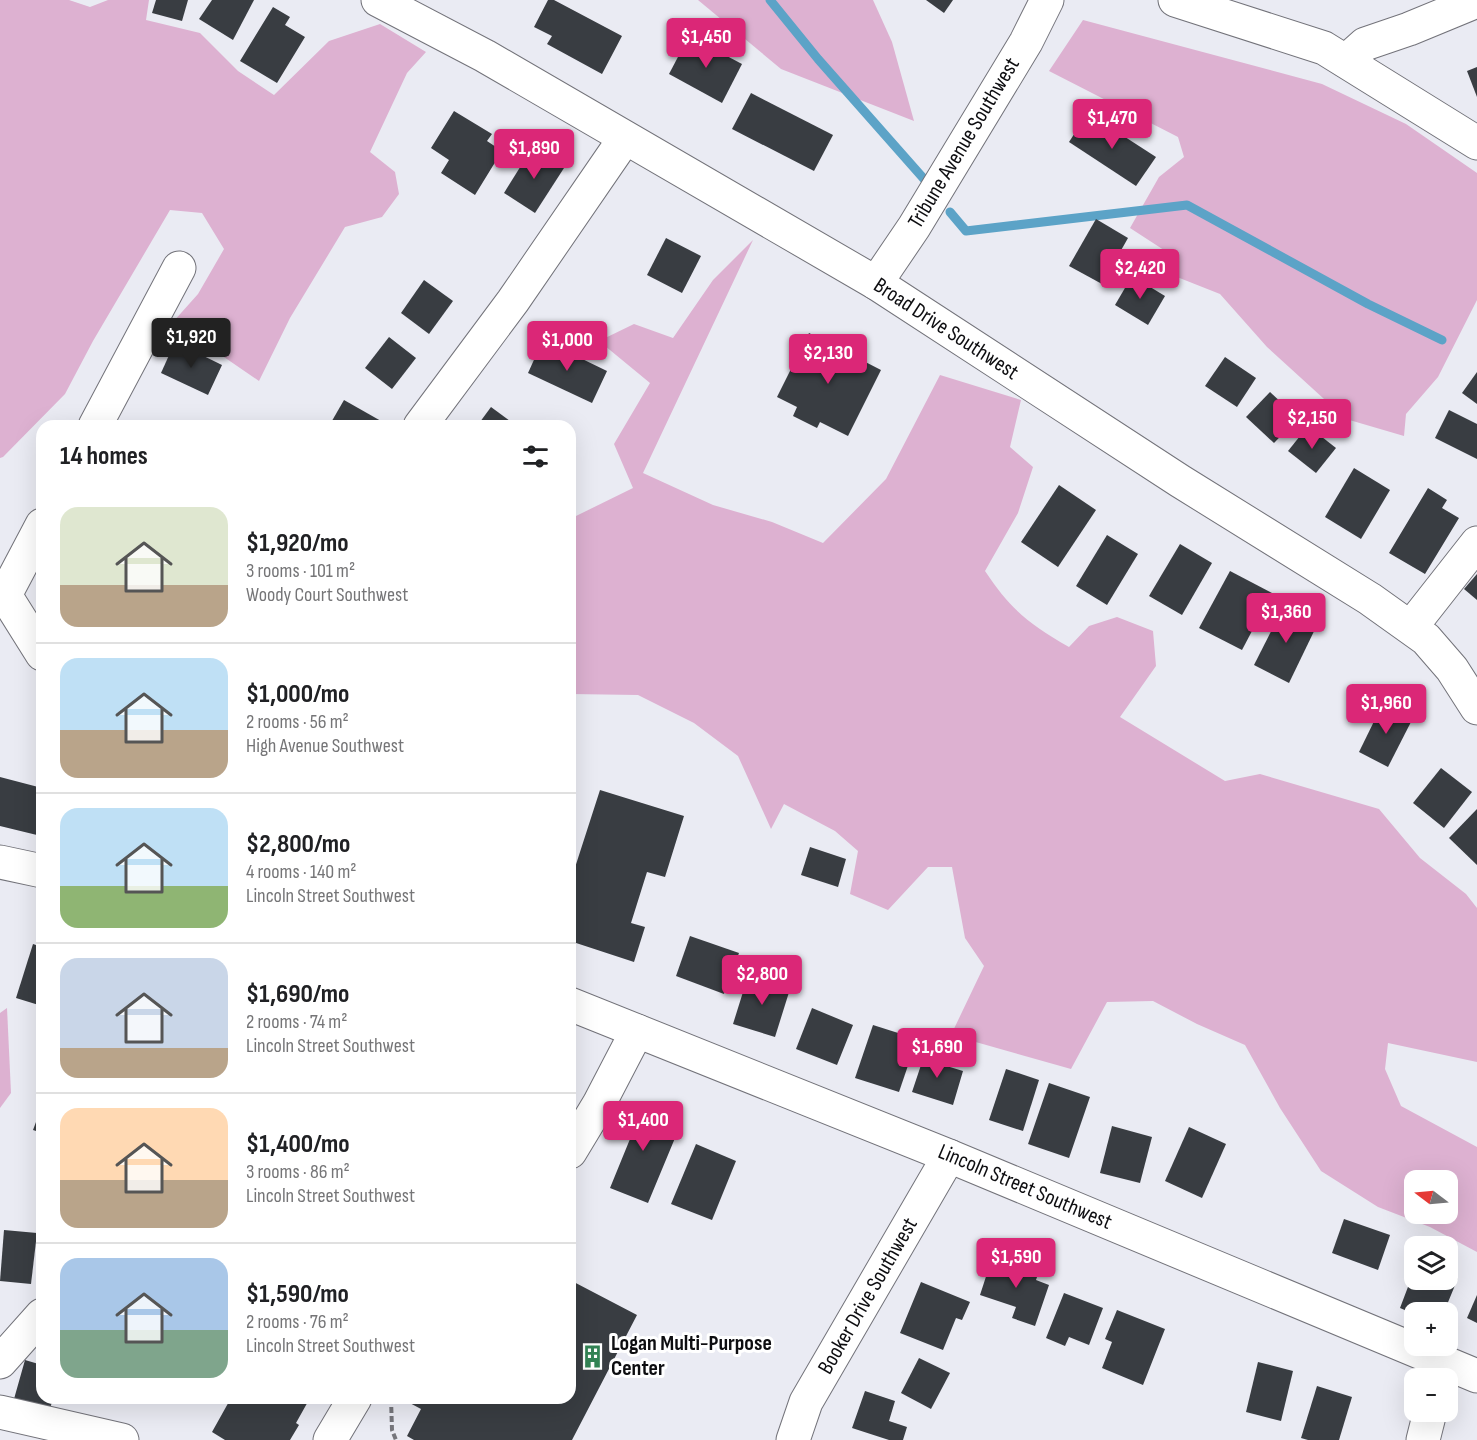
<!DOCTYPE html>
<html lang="en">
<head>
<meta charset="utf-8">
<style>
	:root { --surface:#fff; --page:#f2f2f2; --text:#202124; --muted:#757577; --line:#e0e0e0; --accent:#db2777 }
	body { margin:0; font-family:"Sofia Sans Condensed",sans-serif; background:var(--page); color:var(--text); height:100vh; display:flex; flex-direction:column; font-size:22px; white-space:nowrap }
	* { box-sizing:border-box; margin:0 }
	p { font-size:20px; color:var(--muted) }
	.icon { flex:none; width:33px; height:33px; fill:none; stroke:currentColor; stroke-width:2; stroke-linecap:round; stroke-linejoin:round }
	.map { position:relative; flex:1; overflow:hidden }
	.panel { position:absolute; left:36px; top:420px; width:540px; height:984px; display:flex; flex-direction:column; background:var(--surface); border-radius:18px; box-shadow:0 6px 24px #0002 }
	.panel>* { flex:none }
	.needle { width:39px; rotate:286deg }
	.buttons { position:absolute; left:1404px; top:1170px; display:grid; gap:12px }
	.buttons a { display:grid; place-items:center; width:54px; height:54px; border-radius:12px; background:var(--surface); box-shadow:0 6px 24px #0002; font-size:30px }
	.price { position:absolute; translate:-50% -51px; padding:0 14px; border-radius:6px; background:var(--accent); color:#fff; font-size:20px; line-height:39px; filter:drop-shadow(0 2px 3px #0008) }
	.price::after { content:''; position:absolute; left:50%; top:36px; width:18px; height:14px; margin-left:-9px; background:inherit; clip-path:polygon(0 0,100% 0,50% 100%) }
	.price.on { background:#222; color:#fff }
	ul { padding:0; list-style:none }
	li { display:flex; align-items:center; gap:18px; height:150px; padding:0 24px }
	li+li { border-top:2px solid var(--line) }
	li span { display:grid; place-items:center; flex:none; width:168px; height:120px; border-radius:18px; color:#555 }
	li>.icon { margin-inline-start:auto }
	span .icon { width:72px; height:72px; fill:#fffc; stroke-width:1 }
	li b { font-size:26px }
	h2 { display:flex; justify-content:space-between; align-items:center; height:72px; padding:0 24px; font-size:26px }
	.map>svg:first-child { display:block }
	.green { fill:#ddb1d1; fill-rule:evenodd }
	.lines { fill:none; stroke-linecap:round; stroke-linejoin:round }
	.stream { stroke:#5ca3c7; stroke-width:9 }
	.building { fill:#393d42 }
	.minor-casing { stroke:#73737a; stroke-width:35 }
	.path { stroke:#76767c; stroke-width:4; stroke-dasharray:6 3; stroke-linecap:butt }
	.minor { stroke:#fff; stroke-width:33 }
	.labels { text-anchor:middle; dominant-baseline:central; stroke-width:6; stroke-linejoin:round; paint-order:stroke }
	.street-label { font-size:22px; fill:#0d0d10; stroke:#fff }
	.poi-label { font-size:22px; font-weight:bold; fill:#0d0d10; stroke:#fff; text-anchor:start }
</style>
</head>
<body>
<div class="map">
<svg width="1477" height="1440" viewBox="0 0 1477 1440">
	<rect width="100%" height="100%" fill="#eaebf3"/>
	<!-- green -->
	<g class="green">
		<polygon points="0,0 69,0 90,7 108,0 149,0 146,20 200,33 238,71 274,95 329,41 380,24 426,52 407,73 370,152 395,172 399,194 382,217 345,227 290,318 259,381 173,322 198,294 224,249 202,213 170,210 93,341 65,394 3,457 0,458"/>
		<polygon points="698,0 873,0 892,42 914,121 781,69"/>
		<polygon points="1083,20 1322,84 1406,124 1477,173 1477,300 1438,377 1406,414 1404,436 1346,419 1267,347 1220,294 1177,277 1170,254 1130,228 1159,177 1184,157 1178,137 1049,71"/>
		<path d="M753,240L643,473L713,505L772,522L823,543L886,479L940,375L1021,400L1010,447L1033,467L1018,513L985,571C1011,610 1029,624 1069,647L1089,626L1117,617L1153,631L1156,666L1120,717L1225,781L1260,774L1379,809L1420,858L1466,894L1477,908V1062L1388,1043L1385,1069L1401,1106L1477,1147V1252L1430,1227L1378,1207L1321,1171L1280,1108L1245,1045L1197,1024L1153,1001L1107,1002L1071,1069L951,1035L984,966L965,938L952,867H928L888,910L850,894L858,851L835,831L784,804L771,829L738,756L694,723L638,695L570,694V533L576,516L633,488L614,444L650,383L599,341L634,324L673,338L713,280ZM1448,1180V1214H1414V1180Z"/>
		<polygon points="7,1008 11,1093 0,1108 0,1013"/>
	</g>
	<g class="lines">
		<!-- stream -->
		<g class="stream">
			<polyline points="770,0 818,59 924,179"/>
			<polyline points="950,212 966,231 1187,205 1368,304 1442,340"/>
		</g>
	</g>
	<!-- building -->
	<g class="building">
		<polygon points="156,0 188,0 182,21 152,13"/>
		<polygon points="212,0 254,0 233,40 199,19"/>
		<polygon points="548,0 554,0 622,36 602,74 547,44 552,36 534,27"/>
		<polygon points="926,0 953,0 944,13"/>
		<polygon points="273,7 290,17 285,25 305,37 277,83 240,61"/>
		<polygon points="689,36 742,64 722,103 669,74"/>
		<polygon points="1477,67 1477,97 1467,71"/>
		<polygon points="751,93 833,135 814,171 732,129"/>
		<polygon points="454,111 492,134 487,141 502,151 475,195 441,173 449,160 431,148"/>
		<polygon points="1088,113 1156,157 1136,186 1069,142"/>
		<polygon points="532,148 564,168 535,213 504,193"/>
		<polygon points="1096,219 1128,238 1102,284 1069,266"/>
		<polygon points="666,238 701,256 682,293 647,275"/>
		<polygon points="1132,276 1165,296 1148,325 1115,305"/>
		<polygon points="424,280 453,301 429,334 401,313"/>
		<polygon points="809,333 881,370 848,436 820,422 817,428 793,416 797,407 777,397"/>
		<polygon points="389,337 416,358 392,389 365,368"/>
		<polygon points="543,340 607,371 592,403 528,373"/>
		<polygon points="175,342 222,365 208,395 161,373"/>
		<polygon points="1225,357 1256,378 1237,407 1205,386"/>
		<polygon points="1477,372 1477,404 1462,393"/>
		<polygon points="1270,392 1298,418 1274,443 1246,417"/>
		<polygon points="344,400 381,421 378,426 329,426"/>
		<polygon points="491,407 517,426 477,426"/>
		<polygon points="1449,410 1477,424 1477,459 1435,438"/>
		<polygon points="1308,426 1336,448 1316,473 1288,451"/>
		<polygon points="1354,468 1390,490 1361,539 1325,517"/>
		<polygon points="1059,485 1096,510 1058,567 1021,542"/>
		<polygon points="1428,488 1447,500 1442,508 1459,518 1425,574 1389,553"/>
		<polygon points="1107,535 1138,554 1107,605 1076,586"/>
		<polygon points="1180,544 1212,563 1182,615 1149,596"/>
		<polygon points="1230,571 1272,593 1242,650 1199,628"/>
		<polygon points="1477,574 1477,600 1464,589"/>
		<polygon points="1284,606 1318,623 1289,683 1254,665"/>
		<polygon points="1383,703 1413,718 1388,767 1359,752"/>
		<polygon points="1441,768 1472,792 1444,828 1413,803"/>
		<polygon points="0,777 42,788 42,845 38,844 41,836 0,826"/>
		<polygon points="600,790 684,816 665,877 647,872 631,923 645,927 634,962 570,941 570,883"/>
		<polygon points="1477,809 1477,865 1449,838"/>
		<polygon points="810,847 846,859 838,887 801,875"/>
		<polygon points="690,936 739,953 724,994 676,976"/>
		<polygon points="33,944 42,947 42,1006 16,998"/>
		<polygon points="748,976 790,989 775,1037 733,1024"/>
		<polygon points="812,1008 853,1025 837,1065 796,1049"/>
		<polygon points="873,1025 917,1039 899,1092 855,1078"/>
		<polygon points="927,1047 944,1053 940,1064 963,1071 953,1105 912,1092"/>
		<polygon points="1006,1069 1039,1080 1023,1131 989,1120"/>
		<polygon points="1049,1083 1090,1097 1069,1158 1028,1144"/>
		<polygon points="628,1104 680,1126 648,1203 610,1188 630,1139 615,1133"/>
		<polygon points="42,1106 42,1133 33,1130"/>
		<polygon points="1112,1126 1152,1137 1140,1183 1100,1173"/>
		<polygon points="1189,1127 1226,1144 1202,1198 1165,1181"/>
		<polygon points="696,1144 736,1161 712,1220 671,1204"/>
		<polygon points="1344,1219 1390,1235 1378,1270 1332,1253"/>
		<polygon points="4,1230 37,1233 31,1284 0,1281"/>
		<polygon points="993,1255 1039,1271 1036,1280 1049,1285 1035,1326 1012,1318 1016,1307 980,1295"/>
		<polygon points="1414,1271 1414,1280 1448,1280 1448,1274 1458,1278 1444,1312 1414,1314 1400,1308"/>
		<polygon points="570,1280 637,1315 572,1440 414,1440 407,1436 421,1409 406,1401 407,1398 570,1398"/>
		<polygon points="921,1282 970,1302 962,1320 956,1318 943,1350 900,1333"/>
		<polygon points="1064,1293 1103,1308 1089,1345 1069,1337 1065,1346 1046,1338"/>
		<polygon points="1477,1295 1477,1323 1467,1318"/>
		<polygon points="1117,1310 1165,1329 1143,1385 1102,1368 1112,1342 1105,1339"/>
		<polygon points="919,1358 950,1373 931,1409 901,1393"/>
		<polygon points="25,1360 42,1365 42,1398 53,1398 50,1409 14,1399"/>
		<polygon points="1258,1362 1293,1371 1281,1421 1246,1412"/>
		<polygon points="1317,1386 1352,1397 1339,1440 1308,1440 1301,1438"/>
		<polygon points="865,1391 895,1401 889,1421 907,1427 903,1440 889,1440 852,1428"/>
		<polygon points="231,1398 310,1398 296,1423 299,1425 290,1440 225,1440 212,1432"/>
	</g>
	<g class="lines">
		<defs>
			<g id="minor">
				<polyline points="378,0 485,56 876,283 1180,481 1370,599 1426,639 1452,669 1477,708"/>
				<polyline points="1175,0 1324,48 1477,143"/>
				<polyline points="1346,61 1365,44 1409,29 1477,1"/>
				<polyline points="876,283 914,227 1026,42 1047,0"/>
				<polyline points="95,426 179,268"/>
				<polyline points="420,426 513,301 625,138"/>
				<polyline points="0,587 42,654"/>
				<polyline points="5,595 42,525"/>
				<polyline points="1411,627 1477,543"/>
				<polyline points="0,862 42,871"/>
				<polyline points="570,1004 949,1156 1477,1376"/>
				<polyline points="570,1152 599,1104 637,1031"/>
				<polyline points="0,1362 42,1315"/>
				<polyline points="0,1412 122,1440"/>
				<polyline points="330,1440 355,1398"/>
				<polyline points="793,1440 806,1402 949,1156"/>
				<polyline points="1423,1440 1430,1412"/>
			</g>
		</defs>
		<!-- minor casing -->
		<use href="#minor" class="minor-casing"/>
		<!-- path -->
		<polyline class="path" points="391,1398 392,1430 396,1440"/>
		<!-- minor -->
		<use href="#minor" class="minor"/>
	</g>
	<!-- icons -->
	<defs>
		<symbol id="building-bare" viewBox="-9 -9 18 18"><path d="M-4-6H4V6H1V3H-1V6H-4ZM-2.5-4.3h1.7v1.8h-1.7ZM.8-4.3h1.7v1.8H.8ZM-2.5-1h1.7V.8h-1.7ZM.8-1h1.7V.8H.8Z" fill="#328354" stroke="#fff" stroke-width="2.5" paint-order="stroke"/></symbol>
	</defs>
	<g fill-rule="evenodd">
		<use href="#building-bare" x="576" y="1340" width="33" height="33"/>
	</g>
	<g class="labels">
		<!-- street labels -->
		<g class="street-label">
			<text transform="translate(964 143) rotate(-59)">Tribune Avenue Southwest</text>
			<text transform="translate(946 329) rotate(33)">Broad Drive Southwest</text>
			<text transform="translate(1025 1187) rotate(23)">Lincoln Street Southwest</text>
			<text transform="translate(868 1296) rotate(-60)">Booker Drive Southwest</text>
		</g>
		<!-- poi labels -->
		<g class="poi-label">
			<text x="611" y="1343">Logan Multi-Purpose<tspan x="611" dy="25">Center</tspan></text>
		</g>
	</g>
</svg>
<div class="buttons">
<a><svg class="needle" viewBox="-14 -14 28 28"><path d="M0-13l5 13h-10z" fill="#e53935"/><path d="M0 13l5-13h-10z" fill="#757577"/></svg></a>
<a><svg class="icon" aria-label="layers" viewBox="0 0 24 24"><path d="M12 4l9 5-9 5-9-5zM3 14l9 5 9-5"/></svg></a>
<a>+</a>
<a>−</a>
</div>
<b class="price" style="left:706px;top:69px">$1,450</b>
<b class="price" style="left:1112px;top:150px">$1,470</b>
<b class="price" style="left:534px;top:180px">$1,890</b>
<b class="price" style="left:1140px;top:300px">$2,420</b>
<b class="price on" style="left:191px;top:369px">$1,920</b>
<b class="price" style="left:567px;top:372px">$1,000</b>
<b class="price" style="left:828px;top:385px">$2,130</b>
<b class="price" style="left:1312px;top:450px">$2,150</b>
<b class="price" style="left:1286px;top:644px">$1,360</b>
<b class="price" style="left:1386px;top:735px">$1,960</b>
<b class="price" style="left:762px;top:1006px">$2,800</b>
<b class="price" style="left:937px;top:1079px">$1,690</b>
<b class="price" style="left:643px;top:1152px">$1,400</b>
<b class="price" style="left:1016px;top:1289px">$1,590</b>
<section class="panel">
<h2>14 homes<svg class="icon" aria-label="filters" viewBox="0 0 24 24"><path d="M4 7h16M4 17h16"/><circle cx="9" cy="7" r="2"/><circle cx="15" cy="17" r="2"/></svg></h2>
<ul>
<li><span style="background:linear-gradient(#dfe7d0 65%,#b9a48a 0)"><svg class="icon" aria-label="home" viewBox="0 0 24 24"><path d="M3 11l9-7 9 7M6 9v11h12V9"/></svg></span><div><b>$1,920/mo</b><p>3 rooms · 101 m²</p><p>Woody Court Southwest</p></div></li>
<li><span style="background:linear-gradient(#bfe0f5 60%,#b9a48a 0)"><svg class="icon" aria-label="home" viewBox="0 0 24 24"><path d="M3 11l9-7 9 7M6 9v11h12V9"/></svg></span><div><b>$1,000/mo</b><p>2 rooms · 56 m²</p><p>High Avenue Southwest</p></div></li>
<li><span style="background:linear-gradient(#bfe0f5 65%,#8fb573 0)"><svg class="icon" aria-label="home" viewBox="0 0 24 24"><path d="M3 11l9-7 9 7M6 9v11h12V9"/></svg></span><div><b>$2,800/mo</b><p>4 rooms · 140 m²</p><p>Lincoln Street Southwest</p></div></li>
<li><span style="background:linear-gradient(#c9d6e8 75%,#b9a48a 0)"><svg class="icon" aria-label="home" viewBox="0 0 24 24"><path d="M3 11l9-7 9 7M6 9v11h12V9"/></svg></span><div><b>$1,690/mo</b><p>2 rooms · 74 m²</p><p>Lincoln Street Southwest</p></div></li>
<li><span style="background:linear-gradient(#ffd9b3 60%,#b9a48a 0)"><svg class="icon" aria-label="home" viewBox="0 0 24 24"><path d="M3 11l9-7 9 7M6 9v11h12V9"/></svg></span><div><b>$1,400/mo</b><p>3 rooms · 86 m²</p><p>Lincoln Street Southwest</p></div></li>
<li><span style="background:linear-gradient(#a9c7e8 60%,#7fa58c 0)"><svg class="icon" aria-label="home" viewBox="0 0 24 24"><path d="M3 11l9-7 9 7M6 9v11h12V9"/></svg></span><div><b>$1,590/mo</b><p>2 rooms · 76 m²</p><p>Lincoln Street Southwest</p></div></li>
</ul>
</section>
</div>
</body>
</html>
